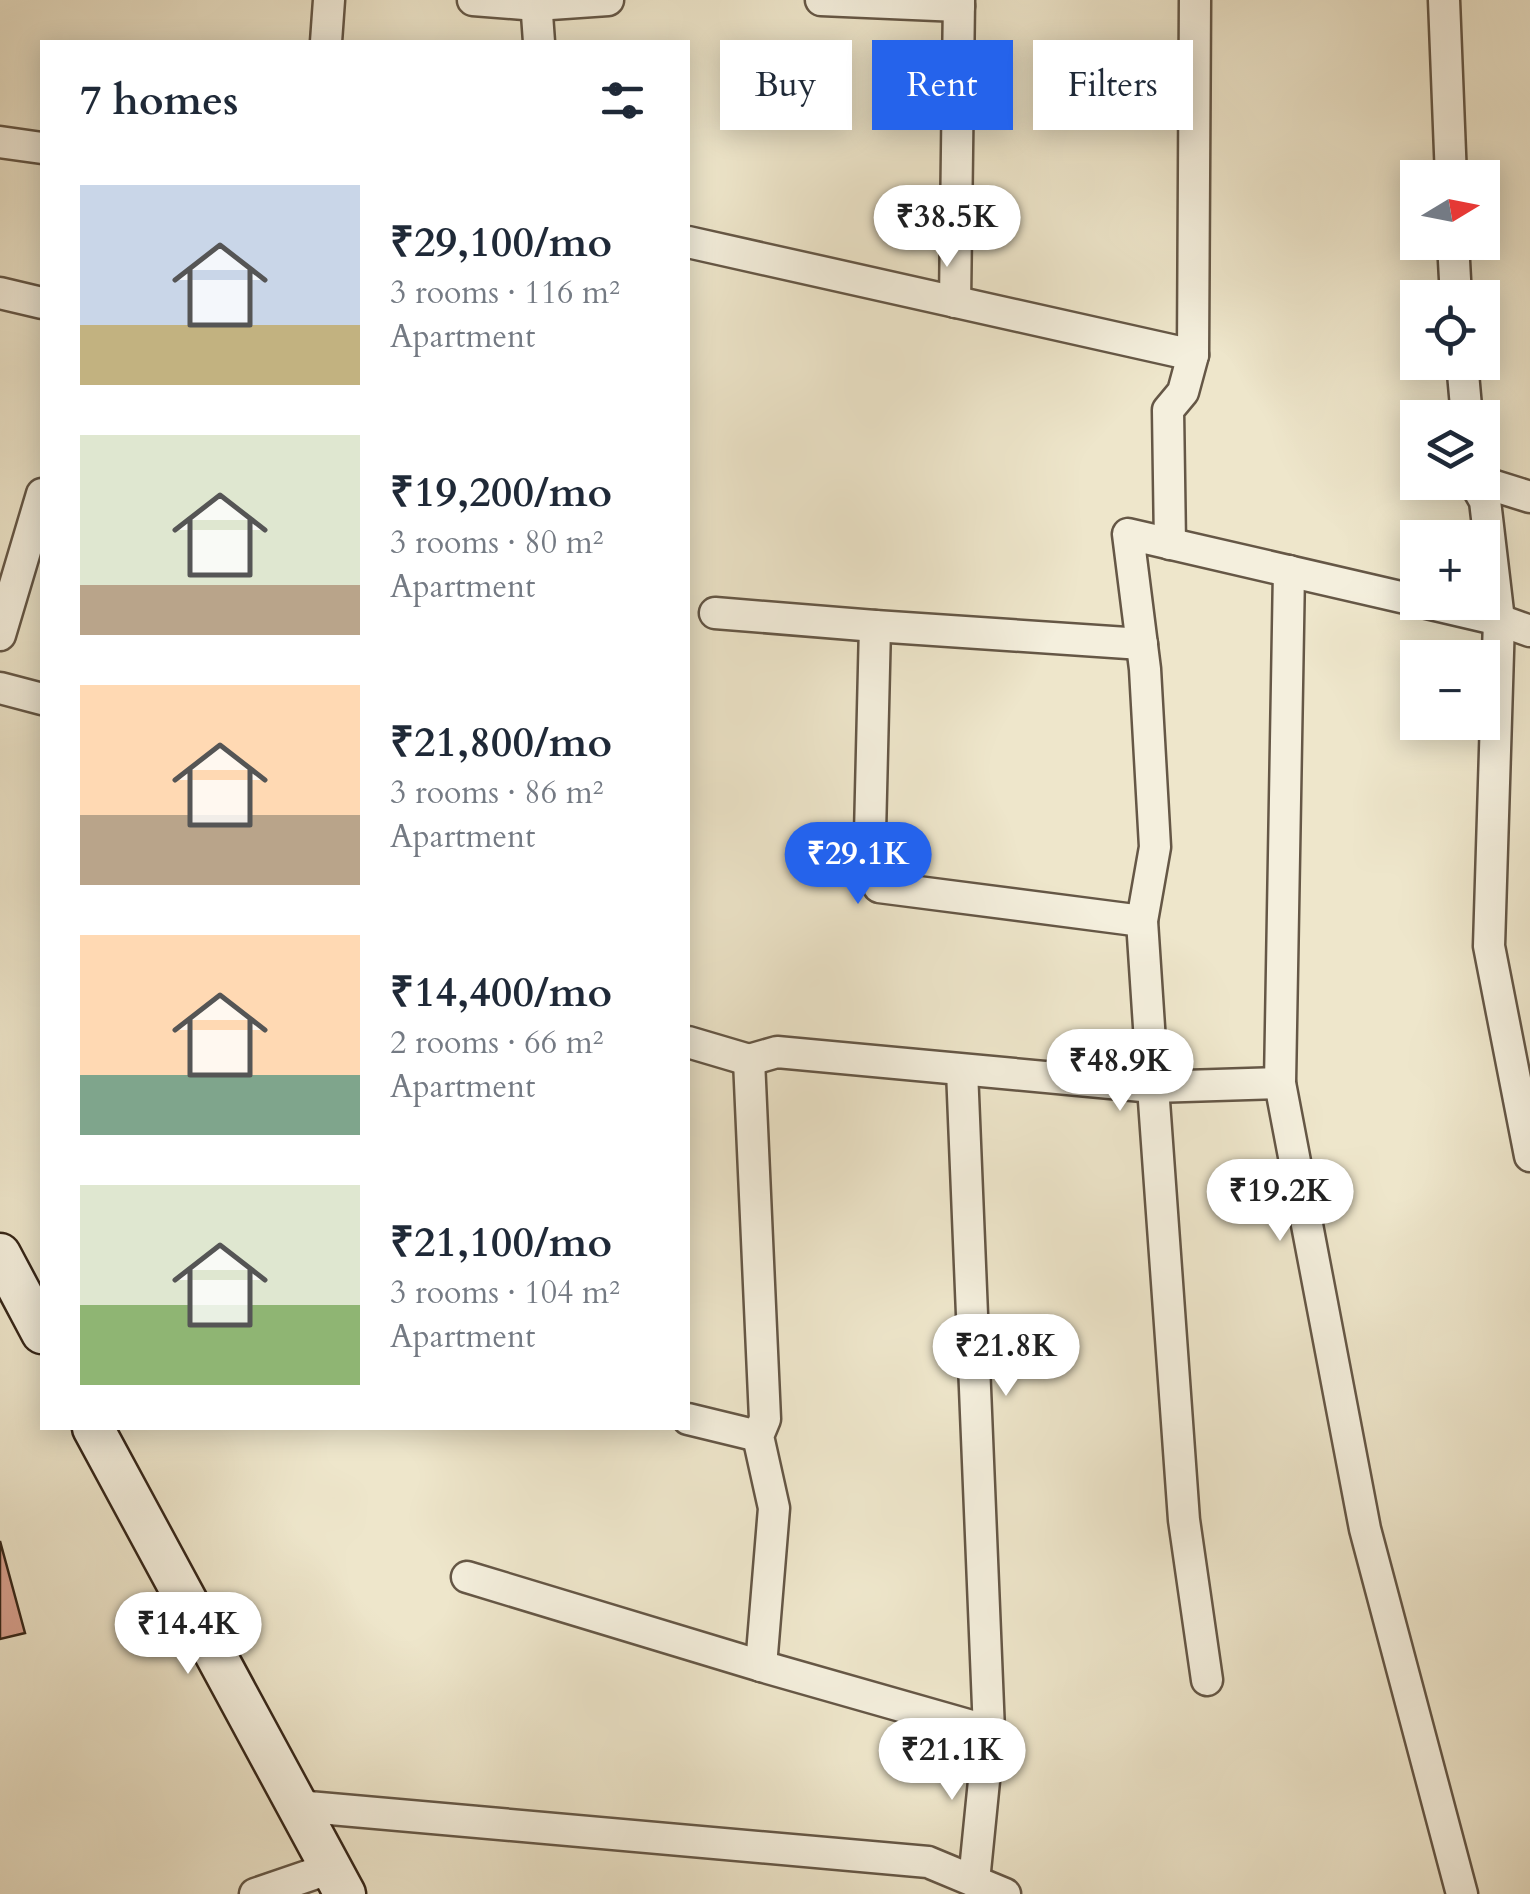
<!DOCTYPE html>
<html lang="en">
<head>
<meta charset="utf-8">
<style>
	:root { --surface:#fff; --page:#f2f2f3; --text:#1f2937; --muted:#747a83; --accent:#2563eb }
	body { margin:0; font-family:Cardo,serif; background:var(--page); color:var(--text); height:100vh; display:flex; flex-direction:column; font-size:38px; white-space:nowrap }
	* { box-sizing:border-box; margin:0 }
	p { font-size:32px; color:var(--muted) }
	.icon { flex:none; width:55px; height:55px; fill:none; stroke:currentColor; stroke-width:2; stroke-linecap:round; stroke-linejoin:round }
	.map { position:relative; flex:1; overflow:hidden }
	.details { position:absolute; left:40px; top:40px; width:650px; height:1390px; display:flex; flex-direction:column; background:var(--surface); border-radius:0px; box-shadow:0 5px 25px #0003 }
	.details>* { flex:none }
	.guide { position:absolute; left:720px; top:40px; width:660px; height:90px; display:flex; gap:20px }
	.needle { width:65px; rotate:80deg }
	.controls { position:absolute; left:1400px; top:160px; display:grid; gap:20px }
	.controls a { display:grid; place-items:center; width:100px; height:100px; border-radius:0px; background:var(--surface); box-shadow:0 5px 25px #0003; font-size:50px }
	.price { position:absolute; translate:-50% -85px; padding:0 22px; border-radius:35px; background:#fff; color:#222; font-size:32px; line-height:65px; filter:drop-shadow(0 2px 5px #0008) }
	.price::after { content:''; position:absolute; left:50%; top:60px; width:30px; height:22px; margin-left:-15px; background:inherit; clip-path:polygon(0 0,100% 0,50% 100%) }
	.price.on { background:var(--accent); color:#fff }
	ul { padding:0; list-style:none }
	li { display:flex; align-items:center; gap:30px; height:250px; padding:0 40px }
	li span { display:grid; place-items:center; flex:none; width:280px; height:200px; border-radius:0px; color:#555 }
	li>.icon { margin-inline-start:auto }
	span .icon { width:120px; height:120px; fill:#fffc; stroke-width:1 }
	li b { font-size:42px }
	h2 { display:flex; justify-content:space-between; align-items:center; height:120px; padding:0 40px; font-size:42px }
	.chip { padding:0 35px; border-radius:0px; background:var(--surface); box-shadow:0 5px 25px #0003; font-size:35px; line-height:90px }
	.chip.on { background:var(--accent); color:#fff }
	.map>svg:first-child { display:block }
	.building { fill:#d9a290; stroke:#372719; stroke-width:2.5 }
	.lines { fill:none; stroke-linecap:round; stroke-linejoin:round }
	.minor-casing { stroke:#655746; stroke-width:35 }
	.secondary-casing { stroke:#372719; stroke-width:45 }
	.minor { stroke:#f4efdd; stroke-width:30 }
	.secondary { stroke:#f4efdd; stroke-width:40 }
</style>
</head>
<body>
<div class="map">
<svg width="1530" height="1894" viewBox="0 0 1530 1894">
	<rect width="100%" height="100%" fill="#eee6cb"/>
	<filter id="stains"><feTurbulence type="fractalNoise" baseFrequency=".002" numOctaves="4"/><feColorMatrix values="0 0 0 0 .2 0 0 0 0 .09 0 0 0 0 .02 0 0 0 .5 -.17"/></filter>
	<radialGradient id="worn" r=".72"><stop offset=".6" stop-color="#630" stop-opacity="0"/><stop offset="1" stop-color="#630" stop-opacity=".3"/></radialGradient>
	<!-- building -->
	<polygon class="building" points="0,1541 25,1633 0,1639"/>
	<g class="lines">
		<defs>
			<g id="minor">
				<polyline points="473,0 536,5 608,0"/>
				<polyline points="536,0 539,42"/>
				<polyline points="821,0 959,6"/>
				<polyline points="1444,0 1451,178"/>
				<polyline points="326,42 329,0"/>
				<polyline points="0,142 42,148"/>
				<polyline points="688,242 1193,355"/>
				<polyline points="1453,242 1456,298"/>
				<polyline points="0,293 42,303"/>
				<polyline points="955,302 959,0"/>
				<polyline points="1462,362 1467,418"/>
				<polyline points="1474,482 1485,501 1499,620 1489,946 1530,1156"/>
				<polyline points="1482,482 1530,497"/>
				<polyline points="1170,544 1168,410 1183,392 1193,355 1195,0"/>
				<polyline points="1289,571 1280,1083 1365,1529 1462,1894"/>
				<polyline points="1422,602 1499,620 1530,631"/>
				<polyline points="715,613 875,626 1142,644"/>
				<polyline points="875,626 870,834 879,887 1142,921"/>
				<polyline points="0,635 42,494"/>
				<polyline points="0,688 42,699"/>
				<polyline points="688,1042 749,1060 777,1052 1153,1087 1280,1083"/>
				<polyline points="749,1060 765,1419 758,1436 774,1508 761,1666"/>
				<polyline points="962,1070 989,1731 974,1881"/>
				<polyline points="688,1419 758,1436"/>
				<polyline points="467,1577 761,1666 989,1731"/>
				<polyline points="1207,1680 1184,1520 1153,1087 1142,921 1155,847 1145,669 1128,534 1418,601"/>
				<polyline points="297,1806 928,1862 1005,1894"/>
				<polyline points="255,1894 331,1868"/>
			</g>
			<g id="secondary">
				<polyline points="0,1254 42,1333"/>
				<polyline points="93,1428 345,1894"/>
			</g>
		</defs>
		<!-- minor casing -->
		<use href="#minor" class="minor-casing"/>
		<!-- secondary casing -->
		<use href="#secondary" class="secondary-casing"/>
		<!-- minor -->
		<use href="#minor" class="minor"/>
		<!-- secondary -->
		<use href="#secondary" class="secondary"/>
	</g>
	<rect width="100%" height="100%" filter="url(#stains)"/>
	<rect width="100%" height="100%" fill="url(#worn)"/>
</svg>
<div class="controls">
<a><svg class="needle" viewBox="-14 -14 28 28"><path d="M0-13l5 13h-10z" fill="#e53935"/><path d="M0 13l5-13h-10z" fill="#747a83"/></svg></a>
<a><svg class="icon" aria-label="locate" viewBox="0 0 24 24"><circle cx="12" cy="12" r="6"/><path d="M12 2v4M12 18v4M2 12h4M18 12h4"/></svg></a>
<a><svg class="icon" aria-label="layers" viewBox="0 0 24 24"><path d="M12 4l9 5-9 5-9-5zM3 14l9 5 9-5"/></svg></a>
<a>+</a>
<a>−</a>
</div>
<b class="price" style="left:947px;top:270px">₹38.5K</b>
<b class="price on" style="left:858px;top:907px">₹29.1K</b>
<b class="price" style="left:1120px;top:1114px">₹48.9K</b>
<b class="price" style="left:1280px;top:1244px">₹19.2K</b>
<b class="price" style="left:1006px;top:1399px">₹21.8K</b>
<b class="price" style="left:188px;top:1677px">₹14.4K</b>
<b class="price" style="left:952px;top:1803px">₹21.1K</b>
<div class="guide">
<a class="chip">Buy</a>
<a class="chip on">Rent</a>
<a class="chip">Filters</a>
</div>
<section class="details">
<h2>7 homes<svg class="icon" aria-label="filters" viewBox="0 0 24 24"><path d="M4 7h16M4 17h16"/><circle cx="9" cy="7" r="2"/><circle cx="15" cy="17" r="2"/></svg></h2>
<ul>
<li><span style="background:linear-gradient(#c9d6e8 70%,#c2b280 0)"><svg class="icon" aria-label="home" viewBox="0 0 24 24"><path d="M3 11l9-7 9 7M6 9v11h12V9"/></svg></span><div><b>₹29,100/mo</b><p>3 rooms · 116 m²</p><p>Apartment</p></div></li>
<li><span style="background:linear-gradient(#dfe7d0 75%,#b9a48a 0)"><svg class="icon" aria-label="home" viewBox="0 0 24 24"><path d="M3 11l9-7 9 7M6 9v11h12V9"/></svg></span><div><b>₹19,200/mo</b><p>3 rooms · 80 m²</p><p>Apartment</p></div></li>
<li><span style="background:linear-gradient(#ffd9b3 65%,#b9a48a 0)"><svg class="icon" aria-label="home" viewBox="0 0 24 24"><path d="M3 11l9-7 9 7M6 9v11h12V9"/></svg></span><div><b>₹21,800/mo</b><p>3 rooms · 86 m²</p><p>Apartment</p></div></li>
<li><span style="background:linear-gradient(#ffd9b3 70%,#7fa58c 0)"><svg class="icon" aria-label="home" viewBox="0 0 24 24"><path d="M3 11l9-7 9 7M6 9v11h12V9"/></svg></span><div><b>₹14,400/mo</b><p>2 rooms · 66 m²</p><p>Apartment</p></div></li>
<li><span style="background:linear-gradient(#dfe7d0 60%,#8fb573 0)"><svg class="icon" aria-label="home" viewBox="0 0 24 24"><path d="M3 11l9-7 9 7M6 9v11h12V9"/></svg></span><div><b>₹21,100/mo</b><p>3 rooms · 104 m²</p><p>Apartment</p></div></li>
</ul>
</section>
</div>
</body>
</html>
